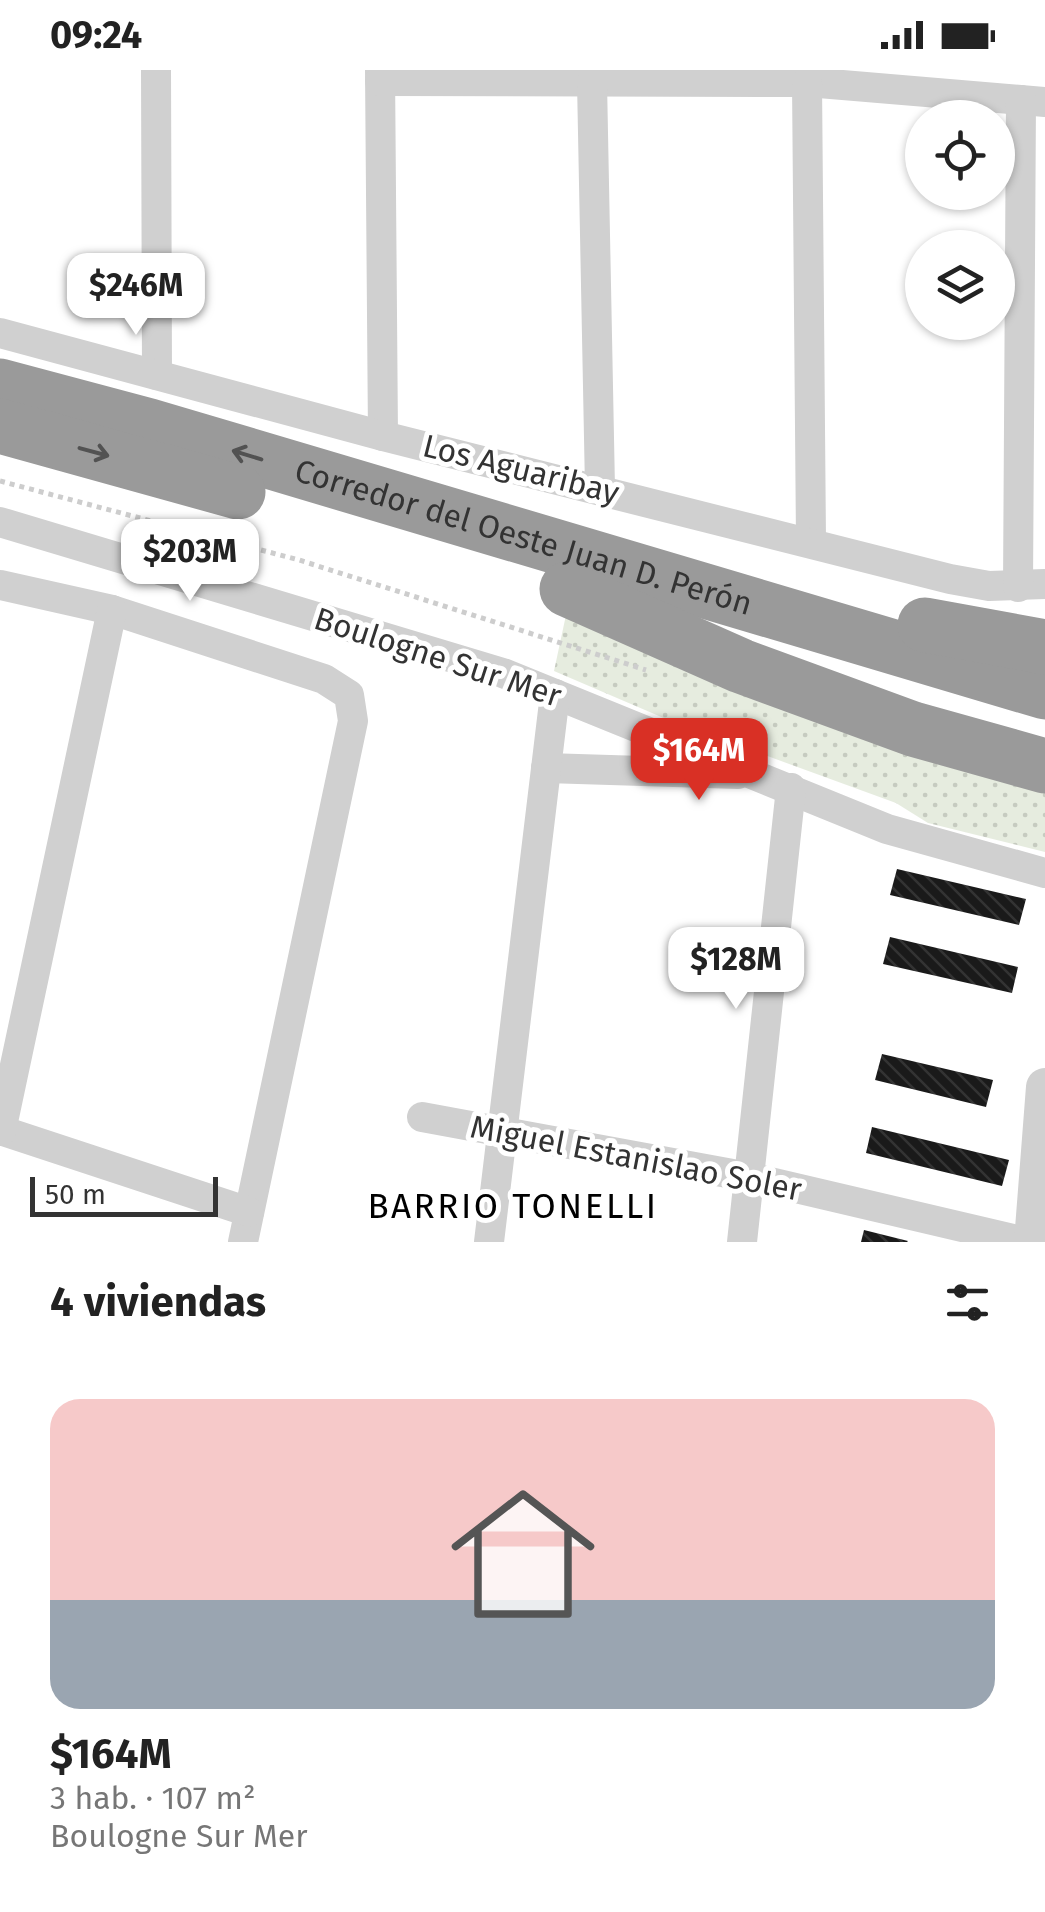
<!DOCTYPE html>
<html lang="es">
<head>
<meta charset="utf-8">
<style>
	:root { --surface:#fff; --page:#f2f2f2; --text:#222; --muted:#767676; --accent:#d93025 }
	body { margin:0; font-family:"Fira Sans",sans-serif; background:var(--page); color:var(--text); height:100vh; display:flex; flex-direction:column; font-size:38px; white-space:nowrap }
	* { box-sizing:border-box; margin:0 }
	p { font-size:32px; color:var(--muted) }
	.icon { flex:none; width:55px; height:55px; fill:none; stroke:currentColor; stroke-width:2; stroke-linecap:round; stroke-linejoin:round }
	.map { position:relative; height:1172px; overflow:hidden }
	.details { display:flex; flex-direction:column; background:var(--surface); flex:1 }
	.details>* { flex:none }
	.buttons { position:absolute; left:905px; top:30px; display:grid; gap:20px }
	.buttons a { display:grid; place-items:center; width:110px; height:110px; border-radius:50%; background:var(--surface); box-shadow:0 2px 8px #0004; font-size:50px }
	.scale { position:absolute; left:30px; bottom:25px; width:188px; box-sizing:border-box; padding-left:10px; border:5px solid #333; border-top:0; font-size:28px; line-height:35px; white-space:nowrap; color:#333; -webkit-text-stroke:8px #fff; paint-order:stroke }
	.price { position:absolute; translate:-50% -85px; padding:0 22px; border-radius:20px; background:#fff; color:#222; font-size:32px; line-height:65px; filter:drop-shadow(0 2px 5px #0008) }
	.price::after { content:''; position:absolute; left:50%; top:60px; width:30px; height:22px; margin-left:-15px; background:inherit; clip-path:polygon(0 0,100% 0,50% 100%) }
	.price.current { background:var(--accent); color:#fff }
	ul { padding:0; list-style:none }
	li { display:grid; align-content:center; gap:20px; height:530px; padding:0 50px }
	li span { display:grid; place-items:center; height:310px; border-radius:30px; color:#555 }
	li>.icon { margin-inline-start:auto }
	span .icon { width:180px; height:180px; fill:#fffc; stroke-width:1 }
	li b { font-size:42px }
	h2 { display:flex; justify-content:space-between; align-items:center; height:120px; padding:0 50px; font-size:42px }
	.status { display:flex; justify-content:space-between; align-items:center; height:70px; padding:0 50px; background:var(--surface); direction:ltr }
	.status svg { height:28px; fill:currentColor }
	.map>svg:first-child { display:block }
	.park { fill:url(#park-dots) }
	.building { fill:url(#building-back-hatch) }
	.lines { fill:none; stroke-linecap:round; stroke-linejoin:round }
	.path { stroke:#cdcdcd; stroke-width:5; stroke-dasharray:5 5; stroke-linecap:butt }
	.minor { stroke:#d0d0d0; stroke-width:30 }
	.tertiary { stroke:#d0d0d0; stroke-width:38 }
	.motorway { stroke:#9a9a9a; stroke-width:55 }
	.oneway { stroke:#525252 }
	.labels { text-anchor:middle; dominant-baseline:central; stroke-width:10; stroke-linejoin:round; paint-order:stroke }
	.street-label { font-size:32px; fill:#333; stroke:#fff }
	.neighbourhood-label { font-size:35px; letter-spacing:2.5px; fill:#000; stroke:#fff }
</style>
</head>
<body>
<div class="status"><b>09:24</b><svg viewBox="0 0 49 12"><path d="M0 12V9h3v3zM5 12V6h3v6zM10 12V3h3v9zM15 12V0h3v12zM26 1h20v11H26zM47 4h2v5h-2z"/></svg></div>
<div class="map">
<svg width="1045" height="1172" viewBox="0 0 1045 1172">
	<defs>
		<pattern id="park-dots" width="8" height="8" patternUnits="userSpaceOnUse" patternTransform="scale(2.5)"><rect width="8" height="8" fill="#e6ecdf"/><path d="M2 2h.1M6 6h.1" fill="none" stroke="#c6cbc0" stroke-width="1.8" stroke-linecap="round"/></pattern>
		<pattern id="building-back-hatch" width="6" height="6" patternUnits="userSpaceOnUse" patternTransform="scale(2.5)"><rect width="6" height="6" fill="#1a1a1a"/><path d="M-1 5l2 2M0 0l6 6M5-1l2 2" fill="none" stroke="#333"/></pattern>
	</defs>
	<rect width="100%" height="100%" fill="#fff"/>
	<!-- park -->
	<polygon class="park" points="566,545 1045,705 1045,782 928,753 896,733 666,649 554,601"/>
	<!-- building -->
	<g class="building">
		<polygon points="897,799 1026,829 1019,855 890,825"/>
		<polygon points="890,867 1018,897 1012,923 883,894"/>
		<polygon points="882,984 993,1010 986,1037 875,1010"/>
		<polygon points="872,1057 1009,1090 1002,1116 866,1083"/>
		<polygon points="864,1160 908,1171 907,1172 861,1172"/>
	</g>
	<g class="lines">
		<!-- path -->
		<polyline class="path" points="0,411 299,490 646,600"/>
		<!-- minor -->
		<g class="minor">
			<polyline points="156,0 157,305"/>
			<polyline points="380,0 383,366"/>
			<polyline points="380,11 807,12 1045,32"/>
			<polyline points="592,12 600,418"/>
			<polyline points="807,12 811,471"/>
			<polyline points="0,263 383,366 950,509 989,516 1045,514"/>
			<polyline points="0,452 503,603 887,759 1045,803"/>
			<polyline points="0,515 112,540 324,609 349,625 353,651 243,1172"/>
			<polyline points="1018,517 1021,30"/>
			<polyline points="546,698 738,704"/>
			<polyline points="422,1047 749,1107 1026,1172"/>
			<polyline points="0,1060 249,1142"/>
			<polyline points="1,1061 112,540"/>
			<polyline points="489,1172 555,624"/>
			<polyline points="742,1172 791,718"/>
		</g>
		<!-- tertiary -->
		<polyline class="tertiary" points="1033,1172 1045,1017"/>
		<!-- motorway -->
		<g class="motorway">
			<path id="s1" d="M0,316L150,356L1045,622"/>
			<polyline points="0,356 238,422"/>
			<polyline points="567,519 741,596 913,659 1045,696"/>
			<polyline points="925,555 1045,577"/>
		</g>
	</g>
	<!-- one-way arrows -->
	<defs><path id="oneway-shaft" d="M-6 0H5M1.5-3L5.5 0L1.5 3" fill="none" stroke-width="1.6" stroke-linecap="round" stroke-linejoin="round" transform="scale(2.5)"/></defs>
	<g class="oneway">
		<use href="#oneway-shaft" transform="translate(94 382) rotate(15)"/>
		<use href="#oneway-shaft" transform="translate(247 385) rotate(-163)"/>
	</g>
	<g class="labels">
		<!-- street labels -->
		<g class="street-label">
			<text transform="translate(521 399) rotate(14)">Los Aguaribay</text>
			<text stroke="none"><textPath href="#s1" startOffset="545">Corredor del Oeste Juan D. Perón</textPath></text>
			<text transform="translate(438 587) rotate(18)">Boulogne Sur Mer</text>
			<text transform="translate(636 1088) rotate(11)">Miguel Estanislao Soler</text>
		</g>
		<!-- neighbourhood labels -->
		<g class="neighbourhood-label">
			<text x="513" y="1136">BARRIO TONELLI</text>
		</g>
	</g>
</svg>
<div class="buttons">
<a><svg class="icon" aria-label="locate" viewBox="0 0 24 24"><circle cx="12" cy="12" r="6"/><path d="M12 2v4M12 18v4M2 12h4M18 12h4"/></svg></a>
<a><svg class="icon" aria-label="layers" viewBox="0 0 24 24"><path d="M12 4l9 5-9 5-9-5zM3 14l9 5 9-5"/></svg></a>
</div>
<div class="scale">50 m</div>
<b class="price" style="left:136px;top:268px">$246M</b>
<b class="price" style="left:190px;top:534px">$203M</b>
<b class="price current" style="left:699px;top:733px">$164M</b>
<b class="price" style="left:736px;top:942px">$128M</b>
</div>
<section class="details">
<h2>4 viviendas<svg class="icon" aria-label="filters" viewBox="0 0 24 24"><path d="M4 7h16M4 17h16"/><circle cx="9" cy="7" r="2"/><circle cx="15" cy="17" r="2"/></svg></h2>
<ul>
<li><span style="background:linear-gradient(#f6c9c9 65%,#9aa5b1 0)"><svg class="icon" aria-label="home" viewBox="0 0 24 24"><path d="M3 11l9-7 9 7M6 9v11h12V9"/></svg></span><div><b>$164M</b><p>3 hab. · 107 m²</p><p>Boulogne Sur Mer</p></div></li>
</ul>
</section>
</body>
</html>
